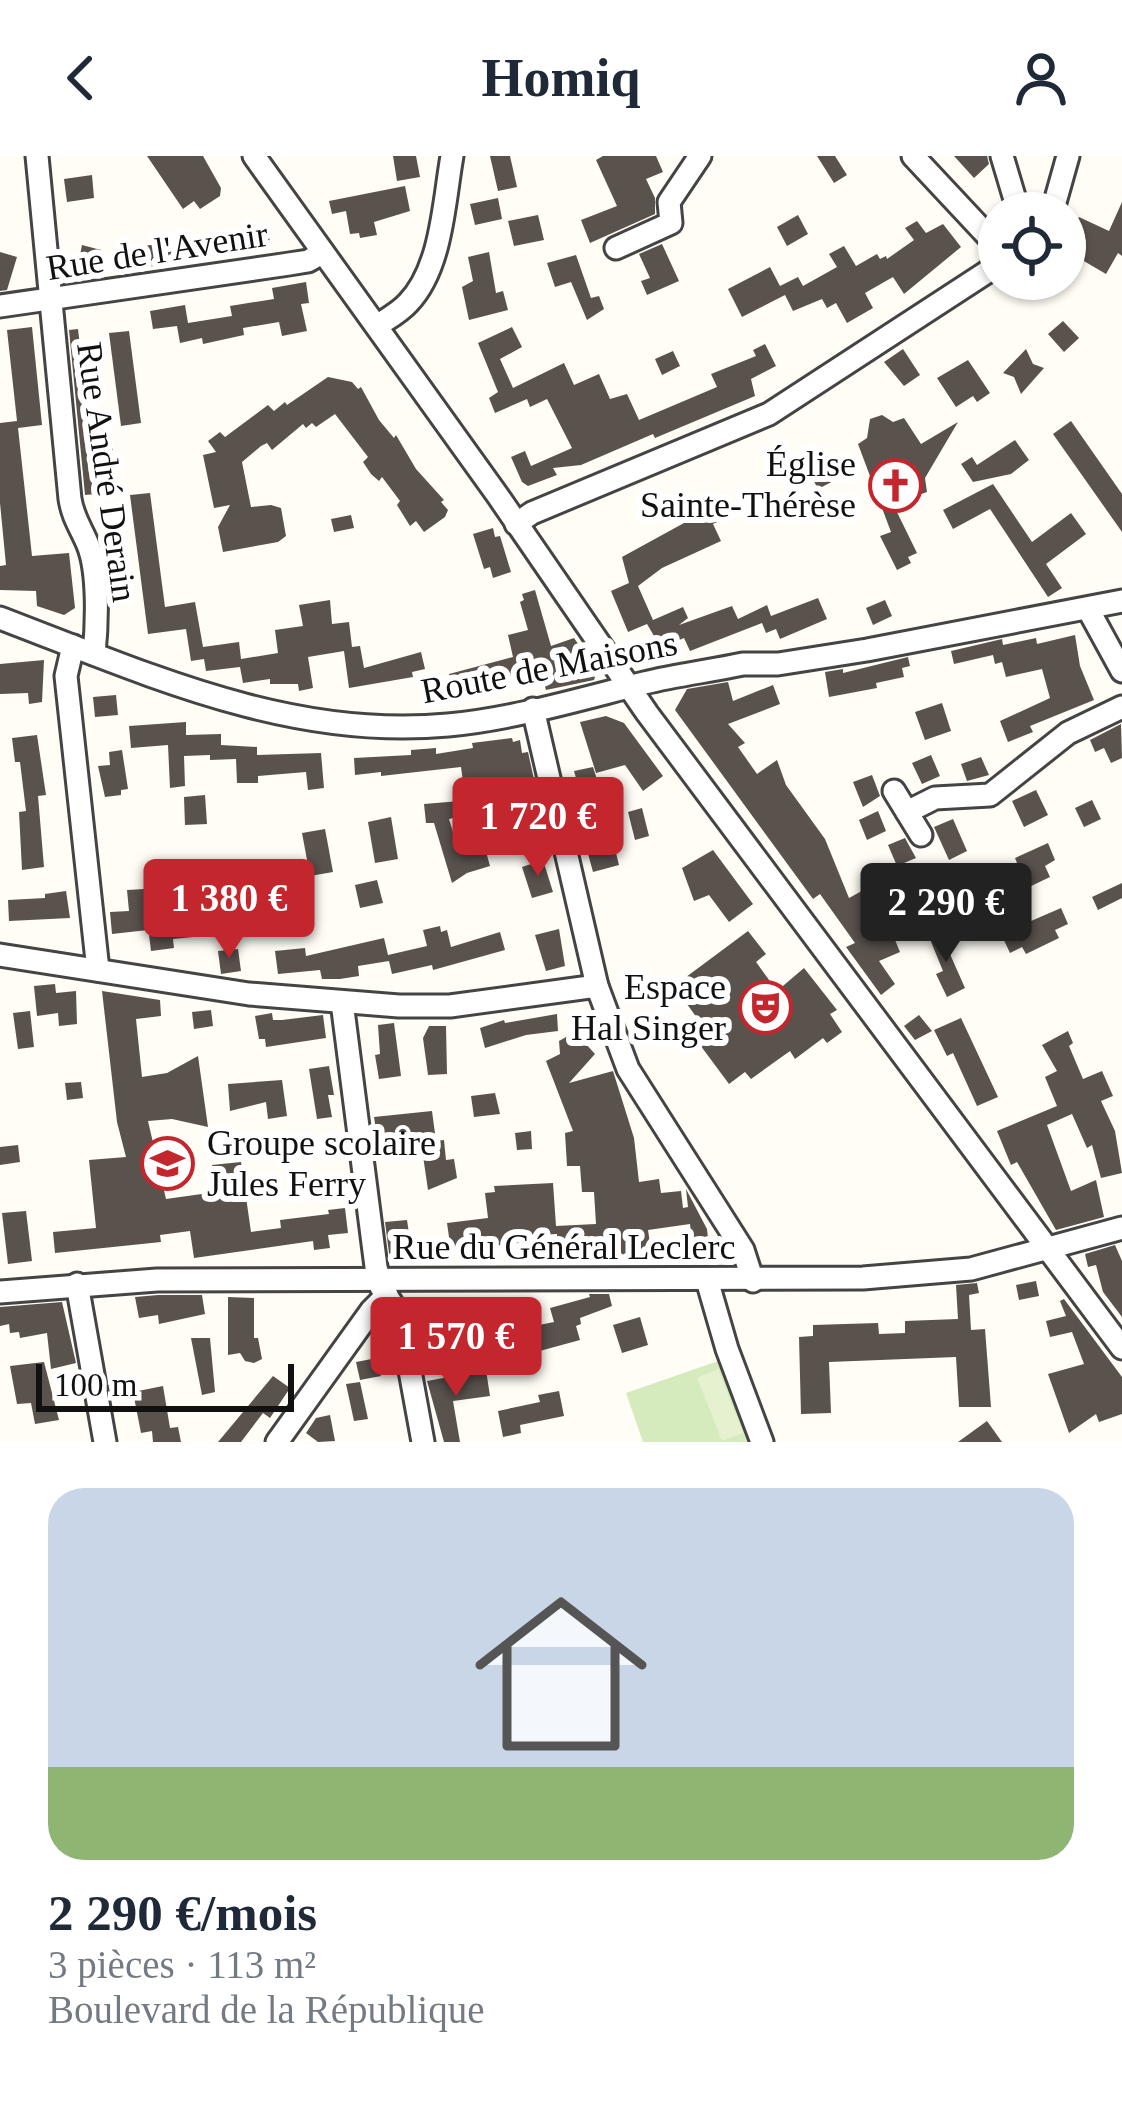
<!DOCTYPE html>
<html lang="fr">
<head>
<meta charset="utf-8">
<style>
	:root { --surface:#fff; --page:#f6f6f7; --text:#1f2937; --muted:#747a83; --accent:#c4262e }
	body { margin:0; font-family:"Times New Roman",serif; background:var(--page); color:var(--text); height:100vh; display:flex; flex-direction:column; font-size:45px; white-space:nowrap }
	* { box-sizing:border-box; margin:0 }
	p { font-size:39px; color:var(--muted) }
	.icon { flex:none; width:66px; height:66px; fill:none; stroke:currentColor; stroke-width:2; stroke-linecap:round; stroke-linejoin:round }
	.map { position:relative; height:1286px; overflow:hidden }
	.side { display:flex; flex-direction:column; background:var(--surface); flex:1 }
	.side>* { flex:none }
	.buttons { position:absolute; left:978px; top:36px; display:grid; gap:24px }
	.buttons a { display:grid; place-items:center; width:108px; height:108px; border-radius:50%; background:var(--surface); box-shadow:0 3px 9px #0004; font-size:60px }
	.scale { position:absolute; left:36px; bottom:30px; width:258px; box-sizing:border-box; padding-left:12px; border:6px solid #111; border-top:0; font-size:33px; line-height:42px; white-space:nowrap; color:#111; -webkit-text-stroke:9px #fff; paint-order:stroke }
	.price { position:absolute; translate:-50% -102px; padding:0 27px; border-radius:12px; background:var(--accent); color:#fff; font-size:39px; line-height:78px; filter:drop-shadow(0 3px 6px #0008) }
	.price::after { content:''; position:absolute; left:50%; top:72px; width:36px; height:27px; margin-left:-18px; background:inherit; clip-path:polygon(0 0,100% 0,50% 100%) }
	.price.active { background:#222; color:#fff }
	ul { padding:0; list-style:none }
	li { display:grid; align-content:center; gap:24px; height:636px; padding:0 48px }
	li span { display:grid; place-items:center; height:372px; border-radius:36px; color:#555 }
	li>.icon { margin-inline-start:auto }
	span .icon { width:216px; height:216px; fill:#fffc; stroke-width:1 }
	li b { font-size:51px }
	header { display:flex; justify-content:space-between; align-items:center; height:156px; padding:0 48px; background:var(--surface); font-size:54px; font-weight:700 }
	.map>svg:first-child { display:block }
	.green { fill:#d5ebbd }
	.pitch { fill:#e6f2cf }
	.building { fill:#5a524d }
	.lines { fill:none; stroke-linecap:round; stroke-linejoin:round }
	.minor-casing { stroke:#444; stroke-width:27 }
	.minor { stroke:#fff; stroke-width:21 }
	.labels { text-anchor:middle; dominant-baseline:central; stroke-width:12; stroke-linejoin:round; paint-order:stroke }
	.street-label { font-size:36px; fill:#111; stroke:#fff }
	.poi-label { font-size:36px; fill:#111; stroke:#fff; text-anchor:end }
</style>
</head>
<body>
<header><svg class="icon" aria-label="back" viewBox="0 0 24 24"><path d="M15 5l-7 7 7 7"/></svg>Homiq<svg class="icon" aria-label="person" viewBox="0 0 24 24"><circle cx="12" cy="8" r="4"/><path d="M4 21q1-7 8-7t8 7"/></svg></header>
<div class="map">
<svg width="1122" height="1286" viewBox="0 0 1122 1286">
	<rect width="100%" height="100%" fill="#fffdf5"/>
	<!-- green -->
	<polygon class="green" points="721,1204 752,1286 643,1286 626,1237"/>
	<!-- pitch -->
	<polygon class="pitch" points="718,1213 743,1277 722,1285 697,1222"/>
	<!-- building -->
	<g class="building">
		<polygon points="147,0 203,0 221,32 220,40 200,53 194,45 183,53"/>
		<polygon points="393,0 416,0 420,21 397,25"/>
		<polygon points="490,0 510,0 517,31 498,35"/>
		<polygon points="603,0 656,0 663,16 646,23 655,42 655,58 590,87 581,64 617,50 596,4"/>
		<polygon points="817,0 835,0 847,19 834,27"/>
		<polygon points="954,0 987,0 989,8 974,22"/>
		<polygon points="92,19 94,42 67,46 64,23"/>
		<polygon points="405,30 410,55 374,66 377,79 360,82 359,77 350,78 346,55 332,58 329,45"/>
		<polygon points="498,42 502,63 475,69 470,48"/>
		<polygon points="1122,46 1122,100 1118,97 1106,118 1077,101 1086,85 1071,77 1079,61 1109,75"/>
		<polygon points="538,59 544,84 514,90 508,65"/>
		<polygon points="798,59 808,78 787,90 777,71"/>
		<polygon points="917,65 926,77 943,68 961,91 904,138 893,121 865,137 873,152 847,167 836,147 827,152 822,143 793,155 785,139 742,161 728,133 770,111 780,130 798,121 803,130 837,111 829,98 844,90 856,110 877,98 880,103 886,100 887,103 914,84 905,72"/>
		<polygon points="268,74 271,93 219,102 218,99 188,102 136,114 132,92 213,79 214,85"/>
		<polygon points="662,88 679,125 647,139 641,125 650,122 639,98"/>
		<polygon points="82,89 101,94 96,118 77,114"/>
		<polygon points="0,96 17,101 7,134 0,135"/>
		<polygon points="489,96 496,137 503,135 508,154 469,164 462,131 473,125 468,101"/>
		<polygon points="576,99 591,142 599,140 604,153 587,164 571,126 555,131 547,107"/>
		<polygon points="306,126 309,147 301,148 307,175 282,180 279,166 243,172 244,179 203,188 202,182 180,187 177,170 153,173 150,155 185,149 188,167 232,160 230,150 274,143 272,132"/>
		<polygon points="1063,165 1079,182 1064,196 1048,178"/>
		<polygon points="32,171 42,269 18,272 32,400 69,397 75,452 64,459 37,450 36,435 0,434 0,410 6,409 0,347 0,267 17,265 7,174"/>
		<polygon points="512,171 522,191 500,203 513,232 564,207 574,229 599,218 610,243 627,238 639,264 717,231 711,218 756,200 753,194 765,188 776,210 751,223 755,240 655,282 653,278 581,309 553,312 557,319 528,330 522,326 511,301 525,295 531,310 572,292 547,243 530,251 527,243 495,257 489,242 498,236 478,187"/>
		<polygon points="78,173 92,290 112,288 117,328 96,331 97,338 85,339 69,174"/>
		<polygon points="129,175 141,267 121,270 109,177"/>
		<polygon points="903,193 920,219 904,230 884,206"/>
		<polygon points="1026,193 1033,208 1044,212 1021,238 1014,221 1003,217"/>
		<polygon points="673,195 680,210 662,219 655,203"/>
		<polygon points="968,204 990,237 977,246 973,240 956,251 937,222"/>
		<polygon points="328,221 352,226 358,233 361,231 379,264 394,282 396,279 416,313 444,344 441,346 448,354 445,361 424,376 416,365 410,370 397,349 400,345 382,321 379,325 371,318 363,306 368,301 335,258 316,271 312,267 306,272 303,268 272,294 267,287 261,290 242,306 251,351 271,349 281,352 286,380 278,386 223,396 218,371 230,349 214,352 203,299 216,296 208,285 220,276 225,281 268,249 274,255 285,246 287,249"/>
		<polygon points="882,259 893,266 904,262 921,288 958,266 925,322 927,336 893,348 917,397 908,401 911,407 897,414 880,380 891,376 858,288 867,282 870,263"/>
		<polygon points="1071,265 1122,338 1122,376 1053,278"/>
		<polygon points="1015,284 1029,304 1011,318 973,326 961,308 972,301 977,309"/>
		<polygon points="833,297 845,319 818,333 806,310"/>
		<polygon points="993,328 1032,386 1071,357 1086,378 1046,408 1062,432 1048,441 990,353 953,373 943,354"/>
		<polygon points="150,337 165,451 195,446 203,491 239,486 241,503 278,497 275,474 303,470 299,449 330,444 332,468 349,466 352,491 360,490 364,512 421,496 425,513 412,516 413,521 349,532 344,495 308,501 313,532 299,535 298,528 270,528 270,523 243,527 240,511 206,515 204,503 191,505 186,473 148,478 130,339"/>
		<polygon points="716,350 723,363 713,368 721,385 662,412 638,430 653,464 683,451 688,462 679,469 732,450 738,463 767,449 771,460 818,442 827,463 780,483 776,473 766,477 762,467 690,495 684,482 661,492 647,468 628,476 611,435 629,427 622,401 684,367 683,364"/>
		<polygon points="351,359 354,372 334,376 331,363"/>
		<polygon points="493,372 495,381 500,380 511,416 493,422 490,411 484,413 473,378"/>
		<polygon points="535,434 551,490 574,482 597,515 594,524 546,534 543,523 520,530 517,522 455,538 449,518 513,501 508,479 528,474 520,446 524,444 522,438"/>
		<polygon points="885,444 892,460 873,469 866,452"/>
		<polygon points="1075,479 1080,510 1094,544 1030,570 1033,576 1008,586 1000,565 1050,542 1042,513 1006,521 1002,506 995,508 993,499 954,508 951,495 1002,483 1003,489 1036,482 1037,488"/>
		<polygon points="908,501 910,510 902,512 904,521 876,527 877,532 829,541 825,516 843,513 843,517"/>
		<polygon points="44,504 42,546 29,548 28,537 0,538 0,508"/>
		<polygon points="728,526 733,545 773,529 780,548 728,568 745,587 738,591 757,618 777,604 786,629 825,683 849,742 880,725 895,758 886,762 900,796 879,805 895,828 881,839 846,791 855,787 820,738 813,743 675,554 687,533"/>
		<polygon points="116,539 118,559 95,561 93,541"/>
		<polygon points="942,547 951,575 925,584 915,556"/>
		<polygon points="606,560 624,567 663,620 643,635 625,609 596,617 580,566"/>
		<polygon points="186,566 186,579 221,578 221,589 257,591 257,599 321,597 324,632 308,634 306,616 258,620 258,627 237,627 236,603 210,604 210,599 184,600 185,630 170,632 168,589 131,592 129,570"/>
		<polygon points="1121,568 1122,602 1111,607 1104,592 1095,596 1090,584"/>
		<polygon points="37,579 46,639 38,640 44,711 22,714 19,656 26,655 20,606 15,606 12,582"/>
		<polygon points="512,582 513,586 520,584 522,597 528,596 535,628 501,631 502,639 483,641 486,655 449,663 458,692 483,685 490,710 467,717 452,727 434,667 426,667 424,648 460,645 459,634 464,633 461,611 381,620 381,616 355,619 354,602 411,599 411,594 436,592 436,598 473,592 472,587"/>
		<polygon points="122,594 128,633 121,634 121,639 105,641 98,610 110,609 109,596"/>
		<polygon points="931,599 940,620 922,628 912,607"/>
		<polygon points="981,601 989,619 967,625 961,608"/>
		<polygon points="593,611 605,648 594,651 601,684 612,681 619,709 593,716 568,624 576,622 574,615"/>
		<polygon points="872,619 880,640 863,651 853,626"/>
		<polygon points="1036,634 1048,659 1024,671 1012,645"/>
		<polygon points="205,639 207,668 185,669 184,641"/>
		<polygon points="1092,644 1101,663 1084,671 1075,652"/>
		<polygon points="642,652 649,680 635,684 628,656"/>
		<polygon points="878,655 886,675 867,684 859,664"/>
		<polygon points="391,661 398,703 375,707 368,666"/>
		<polygon points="953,663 967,695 949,704 934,671"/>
		<polygon points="325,673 333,716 310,720 302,677"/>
		<polygon points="905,682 916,702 897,710 888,689"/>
		<polygon points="1048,687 1055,704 1045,710 1050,721 1027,732 1015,702"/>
		<polygon points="713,694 753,748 729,766 709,739 694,745 682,712"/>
		<polygon points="543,704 553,736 532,742 522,711"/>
		<polygon points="239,716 239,720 255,718 257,738 218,743 223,778 173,783 174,792 151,795 147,763 194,759 192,722"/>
		<polygon points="377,724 383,747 360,752 355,729"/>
		<polygon points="1122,727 1122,742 1098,754 1092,741"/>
		<polygon points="144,733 148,774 112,778 110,756 129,755 127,734"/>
		<polygon points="66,735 70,762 9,765 8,744 45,742 45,738"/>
		<polygon points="978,741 990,769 977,775 964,747"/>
		<polygon points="1061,752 1068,768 1055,774 1059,782 1026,798 1022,791 1010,797 1001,778"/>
		<polygon points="440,770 441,776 447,774 451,791 500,776 505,794 433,814 432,809 392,818 389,805 358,810 359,820 340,823 322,823 320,814 278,818 275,795 305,792 306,800 384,782 388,799 427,790 423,774"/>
		<polygon points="938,771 965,832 947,841 936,818 943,815 927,776"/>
		<polygon points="559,773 565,810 546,815 535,779"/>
		<polygon points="748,775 766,798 756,806 777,835 804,812 837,854 830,858 842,876 827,887 823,882 795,903 790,895 751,923 745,916 729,928 686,870 697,862 674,830"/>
		<polygon points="238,793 241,815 221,818 218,795"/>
		<polygon points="55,828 56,837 76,835 77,868 59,870 58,857 37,860 34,830"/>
		<polygon points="102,835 160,844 161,860 136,863 142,921 167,917 198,900 208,971 172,963 148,965 166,1043 216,1036 212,1009 241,1006 251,1076 281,1072 280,1064 329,1058 328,1054 345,1052 348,1077 328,1079 330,1092 314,1094 313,1085 194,1102 190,1075 160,1079 161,1086 55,1097 53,1076 96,1072 89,1004 126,1001 117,966"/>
		<polygon points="211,854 213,870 194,873 192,856"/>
		<polygon points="30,855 34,891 18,893 13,857"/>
		<polygon points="272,857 273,864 282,864 323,859 326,882 266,891 265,883 259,883 255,860"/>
		<polygon points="557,858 558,875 526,879 485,892 480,872 504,864 505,867"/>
		<polygon points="919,859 932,875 915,884 904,870"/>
		<polygon points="961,862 998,941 977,950 953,897 947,900 934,874"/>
		<polygon points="394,867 401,920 379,923 375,899 380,898 378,869"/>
		<polygon points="429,870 446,870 447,918 428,919 423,882"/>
		<polygon points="1068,875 1073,887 1069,890 1083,923 1102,915 1113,940 1101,945 1115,975 1122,1017 1101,1022 1092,989 1087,992 1072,958 1047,969 1071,1035 1096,1024 1104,1061 1056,1074 1017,1006 1011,1009 997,975 1057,950 1045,921 1057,915 1042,889"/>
		<polygon points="575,876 595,898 569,927 613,915 634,982 639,1026 659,1023 661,1037 681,1035 683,1052 688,1051 686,1033 707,1073 710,1100 694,1101 690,1068 648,1074 651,1094 628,1098 558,1105 557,1078 518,1080 519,1087 451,1095 447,1067 488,1062 485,1037 495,1036 494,1030 553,1027 556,1070 596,1068 594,1036 582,1036 580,1010 567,1010 565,977 573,975 546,905 560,898 559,885"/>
		<polygon points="329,910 334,939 328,939 332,961 317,963 309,913"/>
		<polygon points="282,924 287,960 268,963 266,946 230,955 228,928"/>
		<polygon points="81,926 83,942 67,944 65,927"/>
		<polygon points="495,937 500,958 474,961 471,940"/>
		<polygon points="432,955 436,985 444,984 446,1004 454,1003 457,1022 428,1034 421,986 394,990 395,997 380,1000 374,961"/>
		<polygon points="531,975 532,993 517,994 515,977"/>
		<polygon points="18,989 20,1006 0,1009 0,991"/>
		<polygon points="26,1055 32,1105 8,1108 2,1057"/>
		<polygon points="407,1064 410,1084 423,1083 424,1101 390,1105 385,1066"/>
		<polygon points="1115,1089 1122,1105 1122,1161 1103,1136 1096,1109 1088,1111 1085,1098"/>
		<polygon points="1036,1125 1039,1140 1019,1144 1016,1129"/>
		<polygon points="977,1127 979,1137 969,1139 971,1174 985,1173 991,1251 959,1251 956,1201 829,1206 831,1257 801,1258 799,1181 813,1180 813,1169 878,1167 879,1178 905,1177 905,1165 958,1163 956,1129"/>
		<polygon points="589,1138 609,1138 612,1150 580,1162 581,1168 576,1170 580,1184 525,1199 519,1173 554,1166 550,1152 590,1141"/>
		<polygon points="158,1139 202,1139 205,1158 159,1168 158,1159 139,1162 135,1141"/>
		<polygon points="228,1141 254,1142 254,1182 258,1182 262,1203 254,1207 245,1205 240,1197 228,1199"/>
		<polygon points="1064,1143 1122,1221 1122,1258 1099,1266 1096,1258 1069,1277 1048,1218 1084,1208 1072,1176 1050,1181 1046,1165 1066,1160 1060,1145"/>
		<polygon points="62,1146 76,1207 51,1213 47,1177 20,1182 19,1176 10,1177 9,1168 0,1170 0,1151"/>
		<polygon points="473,1153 475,1160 485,1158 495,1209 480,1211 474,1185 466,1186 465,1180 435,1185 437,1197 422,1200 417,1169 462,1162 460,1155"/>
		<polygon points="640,1161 648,1189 622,1197 613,1169"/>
		<polygon points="191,1182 210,1182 215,1236 202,1239"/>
		<polygon points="377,1202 381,1220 360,1224 356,1206"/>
		<polygon points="44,1206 59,1264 35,1268 31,1247 17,1248 10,1210"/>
		<polygon points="486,1214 490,1240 453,1245 460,1286 444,1286 427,1225"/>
		<polygon points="273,1220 290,1232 270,1262 263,1257 241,1286 218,1286"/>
		<polygon points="360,1226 368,1263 354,1265 346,1228"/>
		<polygon points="163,1230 170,1272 178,1271 181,1286 153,1286 152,1275 141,1277 133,1236"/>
		<polygon points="559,1235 564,1260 520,1269 521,1277 503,1281 498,1255 540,1246 538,1239"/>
		<polygon points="330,1259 335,1285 318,1286 306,1277 316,1262"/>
		<polygon points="987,1265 1002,1286 958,1286"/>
	</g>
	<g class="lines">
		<defs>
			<g id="minor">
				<path d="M37,0L70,343C73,362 81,372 88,389C99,416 97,469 94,498"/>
				<polyline points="254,0 498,340 647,557 1122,1192"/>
				<polyline points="913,0 999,92"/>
				<polyline points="1002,0 1019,57"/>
				<polyline points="1052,57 1068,0"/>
				<polyline points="616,92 671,67 669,46 700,0"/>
				<polyline points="0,150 289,108 308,105 322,97"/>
				<path d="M377,170C387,163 400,156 408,147C442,112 444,45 452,0"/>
				<polyline points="516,368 532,357 769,258 987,116 999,104"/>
				<polyline points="1088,453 1122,515"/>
				<path d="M0,462C145,517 289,584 448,569C513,563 580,543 644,527C676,519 710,515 743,508H778L867,494L1122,445"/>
				<polyline points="73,490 66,520 98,814"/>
				<polyline points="533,553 597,830 628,913 743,1094 753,1125"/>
				<polyline points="894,635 921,679"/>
				<polyline points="907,656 935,642 990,639 1068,577 1122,551"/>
				<polyline points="0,799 249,838 399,850 450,850 597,830"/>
				<polyline points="342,846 376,1111 381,1131 400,1160 423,1286"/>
				<polyline points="707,1124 727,1193 762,1286"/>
				<polyline points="77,1128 105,1286"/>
				<polyline points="0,1136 157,1124 863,1122 971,1113 1122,1072"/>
				<polyline points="277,1286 371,1155 387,1139"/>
			</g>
		</defs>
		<!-- minor casing -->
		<use href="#minor" class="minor-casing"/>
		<!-- minor -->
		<use href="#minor" class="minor"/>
	</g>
	<!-- icons -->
	<defs>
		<symbol id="church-ring" viewBox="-11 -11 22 22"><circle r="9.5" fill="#fff" stroke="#c4262e" stroke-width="1.5"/><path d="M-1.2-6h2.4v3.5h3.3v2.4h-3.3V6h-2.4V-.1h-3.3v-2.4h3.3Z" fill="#c4262e"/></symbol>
		<symbol id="theatre-ring" viewBox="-11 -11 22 22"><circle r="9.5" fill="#fff" stroke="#c4262e" stroke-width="1.5"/><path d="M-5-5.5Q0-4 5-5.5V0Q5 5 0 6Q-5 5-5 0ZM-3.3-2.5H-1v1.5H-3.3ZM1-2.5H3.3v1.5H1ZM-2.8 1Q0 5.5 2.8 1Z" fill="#c4262e"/></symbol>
		<symbol id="school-ring" viewBox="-11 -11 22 22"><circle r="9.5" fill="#fff" stroke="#c4262e" stroke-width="1.5"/><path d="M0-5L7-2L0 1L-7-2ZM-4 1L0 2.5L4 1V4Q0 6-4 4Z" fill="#c4262e"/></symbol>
	</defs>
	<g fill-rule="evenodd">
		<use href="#church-ring" x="866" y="300" width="59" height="59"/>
		<use href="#theatre-ring" x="736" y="822" width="59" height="59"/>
		<use href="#school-ring" x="138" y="978" width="59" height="59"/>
	</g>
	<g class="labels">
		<!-- street labels -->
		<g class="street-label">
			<text transform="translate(157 95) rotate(-9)">Rue de l'Avenir</text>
			<text transform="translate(107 316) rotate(82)">Rue André Derain</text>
			<text transform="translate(549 511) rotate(-11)">Route de Maisons</text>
			<text x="564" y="1091">Rue du Général Leclerc</text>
		</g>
		<!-- poi labels -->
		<g class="poi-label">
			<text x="856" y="308">Église<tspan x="856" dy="41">Sainte-Thérèse</tspan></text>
			<text x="726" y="831">Espace<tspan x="726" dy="41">Hal Singer</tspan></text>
			<text x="207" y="987" text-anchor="start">Groupe scolaire<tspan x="207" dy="41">Jules Ferry</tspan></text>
		</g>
	</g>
</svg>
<div class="buttons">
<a><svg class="icon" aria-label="locate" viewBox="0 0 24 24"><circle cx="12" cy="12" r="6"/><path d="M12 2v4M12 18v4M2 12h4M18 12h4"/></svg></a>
</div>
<div class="scale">100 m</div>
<b class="price" style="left:538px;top:723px">1 720 €</b>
<b class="price" style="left:229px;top:805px">1 380 €</b>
<b class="price active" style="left:946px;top:809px">2 290 €</b>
<b class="price" style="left:456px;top:1243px">1 570 €</b>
</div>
<section class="side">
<ul>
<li><span style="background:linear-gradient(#c9d6e8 75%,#8fb573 0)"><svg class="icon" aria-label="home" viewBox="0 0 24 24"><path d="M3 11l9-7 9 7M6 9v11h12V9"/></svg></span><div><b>2 290 €/mois</b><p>3 pièces · 113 m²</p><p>Boulevard de la République</p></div></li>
</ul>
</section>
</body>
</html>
